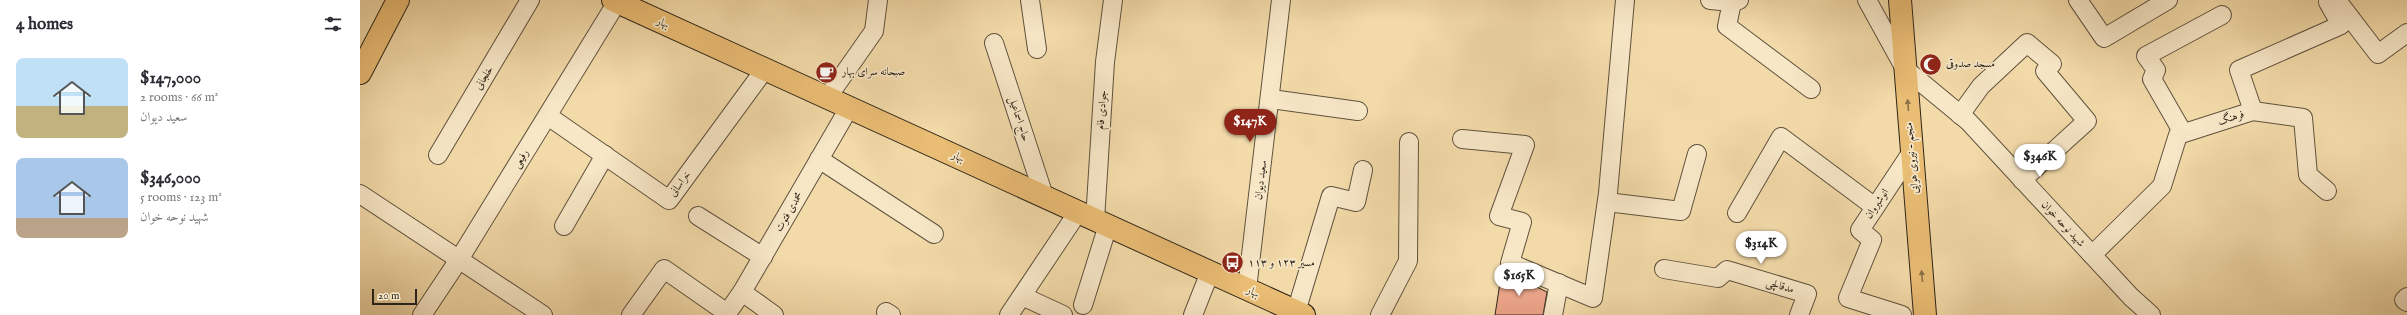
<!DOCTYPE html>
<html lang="en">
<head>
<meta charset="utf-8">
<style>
	:root { --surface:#fff; --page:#f7f7f7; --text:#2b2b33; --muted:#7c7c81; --accent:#8f2418 }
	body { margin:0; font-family:"IM FELL English",Amiri,serif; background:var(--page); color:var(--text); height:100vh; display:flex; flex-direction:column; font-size:15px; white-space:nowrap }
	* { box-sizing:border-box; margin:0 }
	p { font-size:13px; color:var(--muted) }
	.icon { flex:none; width:22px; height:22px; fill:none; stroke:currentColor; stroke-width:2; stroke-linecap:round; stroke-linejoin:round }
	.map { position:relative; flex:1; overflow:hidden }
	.details { display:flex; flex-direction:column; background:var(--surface); width:360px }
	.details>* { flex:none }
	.scale { position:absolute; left:12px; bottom:10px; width:45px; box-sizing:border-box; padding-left:4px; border:2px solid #2e251a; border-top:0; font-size:11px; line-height:14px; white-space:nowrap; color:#2e251a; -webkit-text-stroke:3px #f7e7c7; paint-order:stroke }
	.price { position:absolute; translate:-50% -34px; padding:0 9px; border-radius:14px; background:#fff; color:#222; font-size:13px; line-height:26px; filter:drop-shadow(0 1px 2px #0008) }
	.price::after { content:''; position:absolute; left:50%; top:24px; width:12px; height:9px; margin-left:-6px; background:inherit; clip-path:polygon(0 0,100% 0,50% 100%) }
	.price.on { background:var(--accent); color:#fff }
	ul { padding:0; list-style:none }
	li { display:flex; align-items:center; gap:12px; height:100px; padding:0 16px }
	li span { display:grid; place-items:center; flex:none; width:112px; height:80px; border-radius:8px; color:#555 }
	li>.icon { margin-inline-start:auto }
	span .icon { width:48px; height:48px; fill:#fffc; stroke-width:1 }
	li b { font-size:17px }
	h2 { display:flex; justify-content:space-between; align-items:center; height:48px; padding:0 16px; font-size:17px }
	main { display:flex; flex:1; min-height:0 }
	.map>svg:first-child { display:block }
	.building { fill:#eaa488; stroke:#2e251a; filter:url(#shadow) }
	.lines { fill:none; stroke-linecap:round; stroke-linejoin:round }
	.minor-casing { stroke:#5f523e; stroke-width:20 }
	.major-casing { stroke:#2e251a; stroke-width:24 }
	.minor { stroke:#f7e7c7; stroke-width:18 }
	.major { stroke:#eabd74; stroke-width:22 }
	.oneway { fill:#8c7147 }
	.labels { text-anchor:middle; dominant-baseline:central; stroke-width:3.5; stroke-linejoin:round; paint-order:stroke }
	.street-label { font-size:11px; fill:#2e251a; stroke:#f7e7c7 }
	.poi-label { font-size:11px; fill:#2e251a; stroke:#f7e7c7; text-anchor:start }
</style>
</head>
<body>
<main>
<section class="details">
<h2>4 homes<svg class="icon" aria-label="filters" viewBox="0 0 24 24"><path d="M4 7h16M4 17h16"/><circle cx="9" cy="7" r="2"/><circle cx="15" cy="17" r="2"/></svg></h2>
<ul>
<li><span style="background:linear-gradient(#bfe0f5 60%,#c2b280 0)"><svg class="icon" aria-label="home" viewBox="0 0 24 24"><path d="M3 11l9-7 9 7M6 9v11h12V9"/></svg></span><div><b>$147,000</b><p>2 rooms · 66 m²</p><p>سعید دیوان</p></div></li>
<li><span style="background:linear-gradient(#a9c7e8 75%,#b9a48a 0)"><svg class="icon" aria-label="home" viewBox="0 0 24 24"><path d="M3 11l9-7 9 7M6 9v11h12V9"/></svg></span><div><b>$346,000</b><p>5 rooms · 123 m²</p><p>شهید نوحه خوان</p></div></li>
</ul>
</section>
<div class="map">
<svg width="2047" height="315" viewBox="0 0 2047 315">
	<defs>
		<filter id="shadow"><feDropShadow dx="2.5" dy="4.5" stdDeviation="2" flood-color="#0004"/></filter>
	</defs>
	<rect width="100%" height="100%" fill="#f3daa9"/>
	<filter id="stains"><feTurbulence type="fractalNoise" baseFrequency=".005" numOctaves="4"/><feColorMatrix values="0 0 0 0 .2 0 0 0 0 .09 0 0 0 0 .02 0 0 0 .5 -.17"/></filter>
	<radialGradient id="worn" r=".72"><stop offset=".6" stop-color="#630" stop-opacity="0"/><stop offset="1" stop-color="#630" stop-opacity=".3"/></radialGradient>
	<!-- building -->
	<polygon class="building" points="1142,270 1187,292 1183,315 1135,315"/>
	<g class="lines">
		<defs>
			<g id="minor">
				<polyline points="670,0 677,49"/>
				<polyline points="1350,0 1372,2 1379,0"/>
				<polyline points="1507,0 1545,69 1608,121 1771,297 1791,315"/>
				<polyline points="1718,0 1744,38 1808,0"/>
				<polyline points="1372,2 1367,26 1451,89"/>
				<polyline points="1979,3 2018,54 2047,33"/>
				<polyline points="634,43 684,196"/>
				<polyline points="467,98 514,31 518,0"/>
				<polyline points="911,99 998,111"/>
				<polyline points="1893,111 1943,118 1948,175 1967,191"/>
				<polyline points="1600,115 1621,86 1667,43 1692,64 1685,71 1727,121 1662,180"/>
				<polyline points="188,116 309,200 405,69"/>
				<polyline points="1823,133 1792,79 1796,70 1786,56 1862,15"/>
				<polyline points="1102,139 1165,145 1139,216 1162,222 1150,263 1233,298 1248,193 1265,0"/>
				<polyline points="78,155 170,0"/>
				<polyline points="459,159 574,234"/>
				<polyline points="0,194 183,315"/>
				<polyline points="1247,202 1321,211 1337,154"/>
				<polyline points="1377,213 1421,137 1515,207"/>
				<polyline points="338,216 403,257"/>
				<polyline points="735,220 745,62 753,0"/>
				<polyline points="204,226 245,155"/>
				<polyline points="1732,255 1802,186 1818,135 1893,111 1879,70 1981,25 1968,2 1970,0"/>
				<polyline points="1304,269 1358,278 1367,270 1447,294 1439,315"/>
				<polyline points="887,289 921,0"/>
				<polyline points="382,292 414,315"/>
				<polyline points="662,296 703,315"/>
				<polyline points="2047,297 2044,300 2047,302"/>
				<polyline points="723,305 748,225"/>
				<polyline points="526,312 531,315"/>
				<polyline points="936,312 971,196 996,202 1003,170"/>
				<polyline points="62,315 100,258 257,2"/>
				<polyline points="271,315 304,269 367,313"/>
				<polyline points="366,315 382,292 489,108"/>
				<polyline points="649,315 718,212"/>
				<polyline points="833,315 850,272"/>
				<polyline points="1020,315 1048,261 1049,142"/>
				<polyline points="1193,315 1199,283"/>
				<polyline points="1542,315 1488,298 1512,240 1500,230 1551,153"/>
			</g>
			<g id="major">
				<polyline points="253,0 944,315"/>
				<polyline points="1540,0 1565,315"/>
				<polyline points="0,73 38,0"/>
			</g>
		</defs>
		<!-- minor casing -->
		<use href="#minor" class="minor-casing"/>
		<!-- major casing -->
		<use href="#major" class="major-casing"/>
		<!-- minor -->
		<use href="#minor" class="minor"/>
		<!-- major -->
		<use href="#major" class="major"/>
	</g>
	<!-- one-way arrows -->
	<defs><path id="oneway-solid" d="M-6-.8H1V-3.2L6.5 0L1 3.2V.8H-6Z"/></defs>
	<g class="oneway">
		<use href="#oneway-solid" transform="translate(1548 105) rotate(-95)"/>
		<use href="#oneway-solid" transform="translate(1562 276) rotate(-95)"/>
	</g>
	<!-- icons -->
	<defs>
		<symbol id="mosque-disc" viewBox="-11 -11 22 22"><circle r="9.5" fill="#8f2418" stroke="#f7e7c7"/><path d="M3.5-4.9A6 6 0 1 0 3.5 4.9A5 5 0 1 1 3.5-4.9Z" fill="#fff"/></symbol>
		<symbol id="cafe-disc" viewBox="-11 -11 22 22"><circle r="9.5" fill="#8f2418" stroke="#f7e7c7"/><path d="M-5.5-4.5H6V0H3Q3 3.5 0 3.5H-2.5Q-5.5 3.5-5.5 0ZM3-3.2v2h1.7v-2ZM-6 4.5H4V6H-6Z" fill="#fff"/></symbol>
		<symbol id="bus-disc" viewBox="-11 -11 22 22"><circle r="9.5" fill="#8f2418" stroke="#f7e7c7"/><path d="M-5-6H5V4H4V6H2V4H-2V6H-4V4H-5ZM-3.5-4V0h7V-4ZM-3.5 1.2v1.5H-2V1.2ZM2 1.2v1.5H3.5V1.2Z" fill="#fff"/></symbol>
	</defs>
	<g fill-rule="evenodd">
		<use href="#mosque-disc" x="1558" y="52" width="25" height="25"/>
		<use href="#cafe-disc" x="454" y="60" width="25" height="25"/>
		<use href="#bus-disc" x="860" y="250" width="25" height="25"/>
	</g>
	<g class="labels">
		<!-- street labels -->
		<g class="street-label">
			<text transform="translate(303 23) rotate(24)">بهار</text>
			<text transform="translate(124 78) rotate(-59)">خلجانی</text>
			<text transform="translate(742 110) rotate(-86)">جوادی فام</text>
			<text transform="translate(1871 118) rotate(-18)">فرهنگ</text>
			<text transform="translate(659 119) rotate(72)">حاج اسماعیل</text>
			<text transform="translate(598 157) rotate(24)">بهار</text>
			<text transform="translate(1552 158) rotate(-95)">منجم - نیروی هوایی</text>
			<text transform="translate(161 159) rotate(-58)">رفیعی</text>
			<text transform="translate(901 180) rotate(-83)">سعید دیوان</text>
			<text transform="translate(320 184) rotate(-53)">خراسانی</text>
			<text transform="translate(1517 204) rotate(-56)">انوشیروان</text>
			<text transform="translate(429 212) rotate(-60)">محمدی فتوت</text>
			<text transform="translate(1703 224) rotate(47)">شهید نوحه خوان</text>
			<text transform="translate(1420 286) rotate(16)">مدقالچی</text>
			<text transform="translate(893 292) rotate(25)">بهار</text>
		</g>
		<!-- poi labels -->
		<g class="poi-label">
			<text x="1586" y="64">مسجد صدوقی</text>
			<text x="482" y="72">صبحانه سرای بهار</text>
			<text x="888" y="263">مسیر ۱۲۳ و ۱۱۳</text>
		</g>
	</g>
	<rect width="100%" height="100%" filter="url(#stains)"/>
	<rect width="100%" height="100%" fill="url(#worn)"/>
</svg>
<div class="scale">20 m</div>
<b class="price on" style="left:890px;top:143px">$147K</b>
<b class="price" style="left:1680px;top:178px">$346K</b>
<b class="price" style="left:1401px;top:265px">$314K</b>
<b class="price" style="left:1159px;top:297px">$165K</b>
</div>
</main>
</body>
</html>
